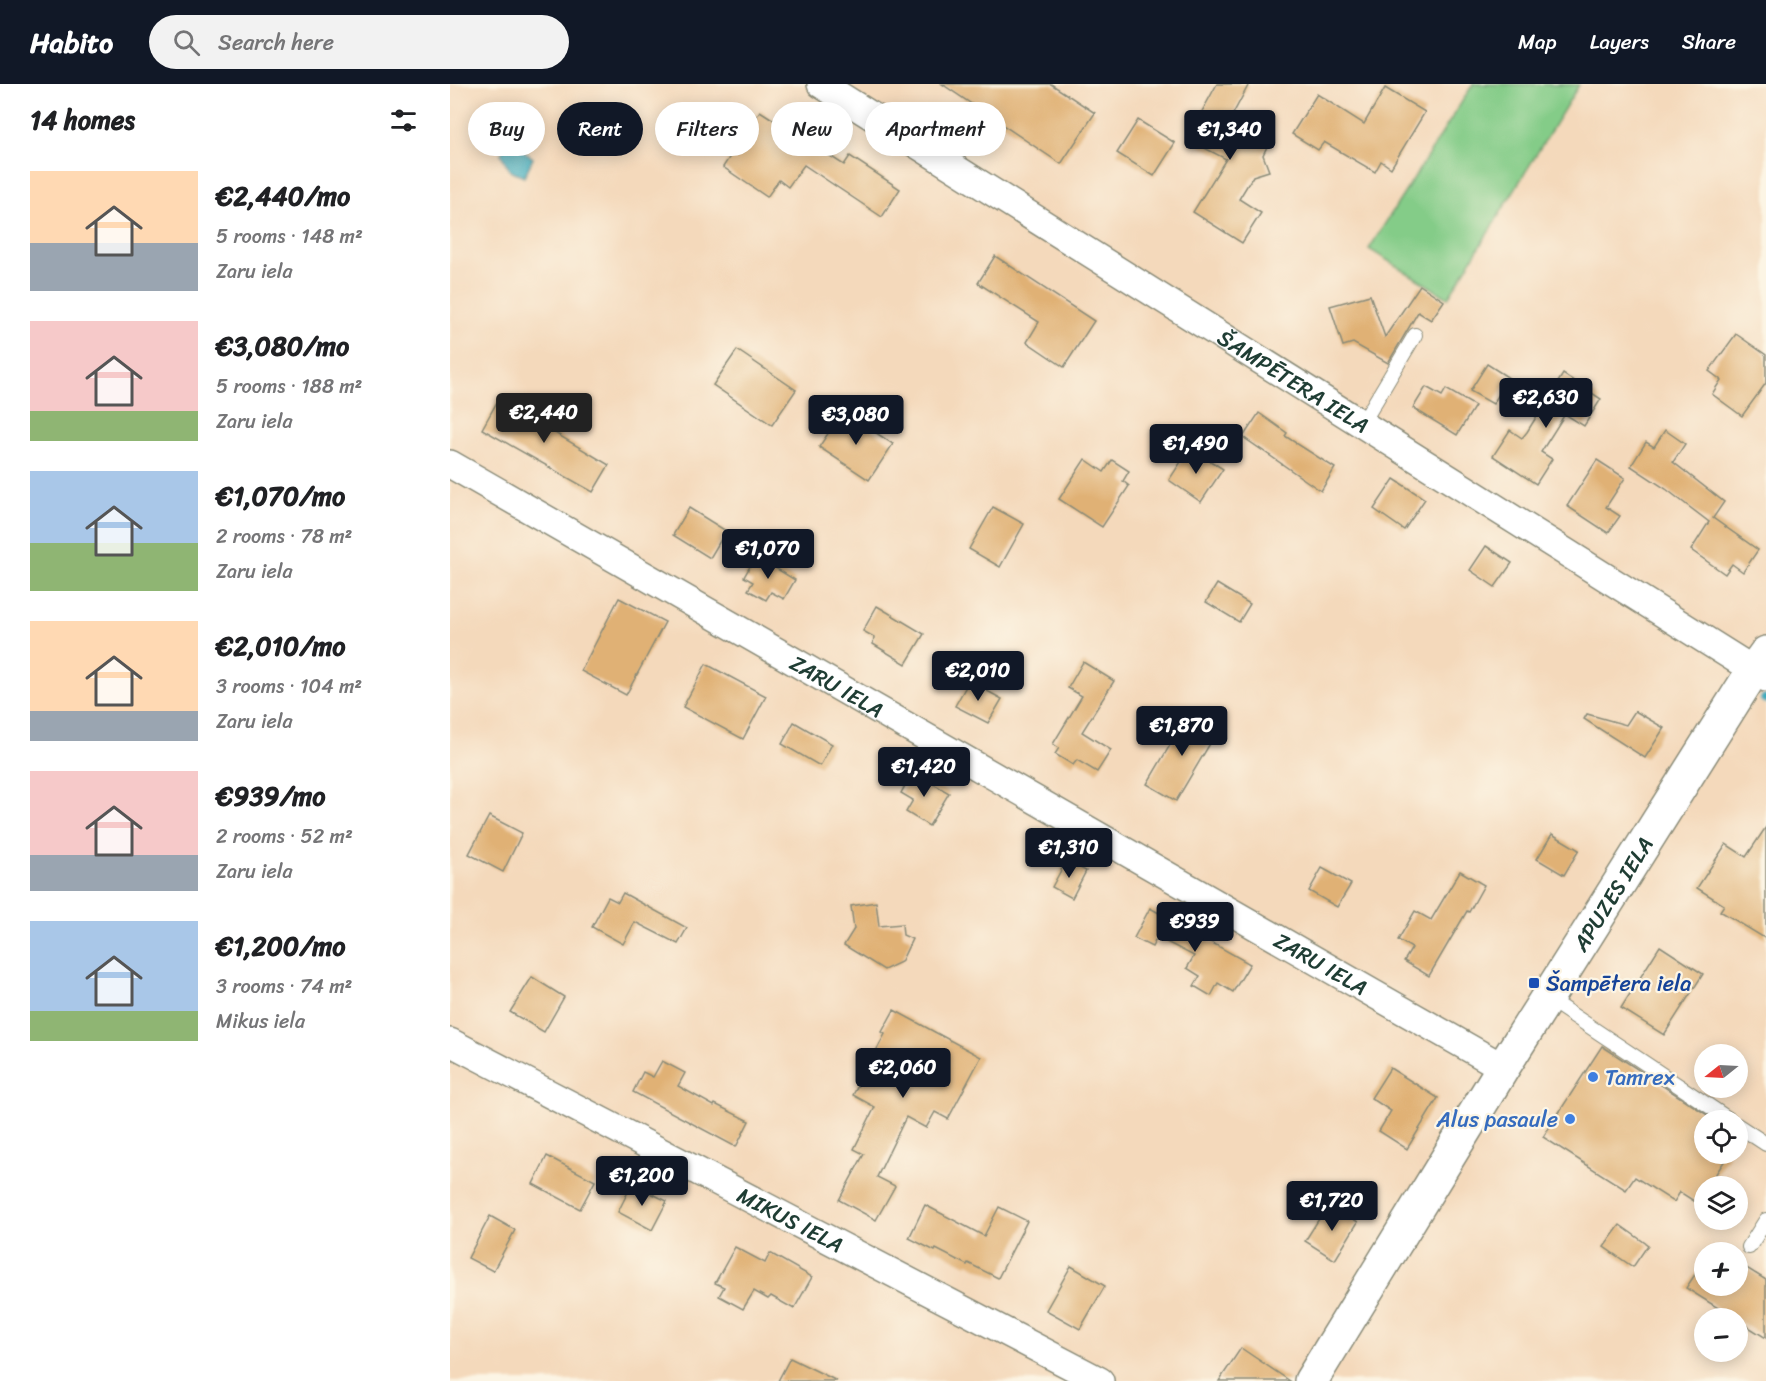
<!DOCTYPE html>
<html lang="en">
<head>
<meta charset="utf-8">
<style>
	:root { --surface:#fff; --page:#f2f2f2; --text:#202124; --muted:#757577; --accent:#111827 }
	body { margin:0; font-family:Sriracha,sans-serif; background:var(--page); color:var(--text); height:100vh; display:flex; flex-direction:column; font-size:22px; white-space:nowrap }
	* { box-sizing:border-box; margin:0 }
	p { font-size:20px; color:var(--muted) }
	.icon { flex:none; width:33px; height:33px; fill:none; stroke:currentColor; stroke-width:2; stroke-linecap:round; stroke-linejoin:round }
	.map { position:relative; flex:1; overflow:hidden }
	.side { display:flex; flex-direction:column; background:var(--surface); width:450px }
	.side>* { flex:none }
	.hud { position:absolute; left:18px; top:18px; width:570px; height:54px; display:flex; gap:12px }
	.needle { width:39px; rotate:252deg }
	.tools { position:absolute; left:1244px; top:960px; display:grid; gap:12px }
	.tools a { display:grid; place-items:center; width:54px; height:54px; border-radius:50%; background:var(--surface); box-shadow:0 3px 15px #0003; font-size:30px }
	.price { position:absolute; translate:-50% -51px; padding:0 14px; border-radius:6px; background:var(--accent); color:#fff; font-size:20px; line-height:39px; filter:drop-shadow(0 2px 3px #0008) }
	.price::after { content:''; position:absolute; left:50%; top:36px; width:18px; height:14px; margin-left:-9px; background:inherit; clip-path:polygon(0 0,100% 0,50% 100%) }
	.price.on { background:#222; color:#fff }
	ul { padding:0; list-style:none }
	li { display:flex; align-items:center; gap:18px; height:150px; padding:0 30px }
	li span { display:grid; place-items:center; flex:none; width:168px; height:120px; border-radius:0px; color:#555 }
	li>.icon { margin-inline-start:auto }
	span .icon { width:72px; height:72px; fill:#fffc; stroke-width:1 }
	li b { font-size:26px }
	h2 { display:flex; justify-content:space-between; align-items:center; height:72px; padding:0 30px; font-size:26px }
	.pill { padding:0 21px; border-radius:27px; background:var(--surface); box-shadow:0 3px 15px #0003; font-size:21px; line-height:54px }
	.pill.on { background:var(--accent); color:#fff }
	header { display:flex; align-items:center; gap:36px; box-sizing:border-box; height:84px; padding:0 30px; background:var(--accent); color:#fff }
	header strong { font-size:28px }
	nav { display:flex; gap:33px; margin-inline-start:auto; font-size:21px }
	.search { width:420px; height:54px; background:var(--page); display:flex; align-items:center; gap:15px; box-sizing:border-box; padding:0 21px; border-radius:33px; color:var(--muted); font-size:22px }
	main { display:flex; flex:1; min-height:0 }
	.map>svg:first-child { display:block }
	.green { fill:#84cc88; stroke:#52845e; stroke-width:1.5 }
	.water { fill:#3facbe; stroke:#2f7479; stroke-width:1.5 }
	.lines { fill:none; stroke-linecap:round; stroke-linejoin:round }
	.stream { stroke:#3facbe; stroke-width:8 }
	.building { fill:#e0b174 }
	.service-casing { stroke:#8a8b78; stroke-width:16 }
	.minor-casing { stroke:#8a8b78; stroke-width:30 }
	.tertiary-casing { stroke:#8a8b78; stroke-width:36 }
	.service { stroke:#fff; stroke-width:14 }
	.minor { stroke:#fff; stroke-width:27 }
	.tertiary { stroke:#fff; stroke-width:33 }
	.transit-dot { fill:#1a4fb4; stroke:#fcf5e5; stroke-width:2 }
	.shop-dot { fill:#3f7fe0; stroke:#fcf5e5; stroke-width:2 }
	.labels { text-anchor:middle; dominant-baseline:central; stroke-width:4.5; stroke-linejoin:round; paint-order:stroke }
	.street-label { font-size:22px; fill:#1f3d34; stroke:#fcf5e5 }
	.transit-label { font-size:22px; fill:#164399; stroke:#fcf5e5; text-anchor:start }
	.shop-label { font-size:22px; fill:#366cbe; stroke:#fcf5e5; text-anchor:start }
</style>
</head>
<body>
<header>
<strong>Habito</strong>
<div class="search"><svg class="icon" aria-label="search" viewBox="0 0 24 24"><circle cx="10" cy="10" r="6"/><path d="M15 15l6 6"/></svg>Search here</div>
<nav><a>Map</a><a>Layers</a><a>Share</a></nav>
</header>
<main>
<section class="side">
<h2>14 homes<svg class="icon" aria-label="filters" viewBox="0 0 24 24"><path d="M4 7h16M4 17h16"/><circle cx="9" cy="7" r="2"/><circle cx="15" cy="17" r="2"/></svg></h2>
<ul>
<li><span style="background:linear-gradient(#ffd9b3 60%,#9aa5b1 0)"><svg class="icon" aria-label="home" viewBox="0 0 24 24"><path d="M3 11l9-7 9 7M6 9v11h12V9"/></svg></span><div><b>€2,440/mo</b><p>5 rooms · 148 m²</p><p>Zaru iela</p></div></li>
<li><span style="background:linear-gradient(#f6c9c9 75%,#8fb573 0)"><svg class="icon" aria-label="home" viewBox="0 0 24 24"><path d="M3 11l9-7 9 7M6 9v11h12V9"/></svg></span><div><b>€3,080/mo</b><p>5 rooms · 188 m²</p><p>Zaru iela</p></div></li>
<li><span style="background:linear-gradient(#a9c7e8 60%,#8fb573 0)"><svg class="icon" aria-label="home" viewBox="0 0 24 24"><path d="M3 11l9-7 9 7M6 9v11h12V9"/></svg></span><div><b>€1,070/mo</b><p>2 rooms · 78 m²</p><p>Zaru iela</p></div></li>
<li><span style="background:linear-gradient(#ffd9b3 75%,#9aa5b1 0)"><svg class="icon" aria-label="home" viewBox="0 0 24 24"><path d="M3 11l9-7 9 7M6 9v11h12V9"/></svg></span><div><b>€2,010/mo</b><p>3 rooms · 104 m²</p><p>Zaru iela</p></div></li>
<li><span style="background:linear-gradient(#f6c9c9 70%,#9aa5b1 0)"><svg class="icon" aria-label="home" viewBox="0 0 24 24"><path d="M3 11l9-7 9 7M6 9v11h12V9"/></svg></span><div><b>€939/mo</b><p>2 rooms · 52 m²</p><p>Zaru iela</p></div></li>
<li><span style="background:linear-gradient(#a9c7e8 75%,#8fb573 0)"><svg class="icon" aria-label="home" viewBox="0 0 24 24"><path d="M3 11l9-7 9 7M6 9v11h12V9"/></svg></span><div><b>€1,200/mo</b><p>3 rooms · 74 m²</p><p>Mikus iela</p></div></li>
</ul>
</section>
<div class="map">
<svg width="1316" height="1297" viewBox="0 0 1316 1297">
	<rect width="100%" height="100%" fill="#fcf5e5"/>
	<filter id="ink" filterUnits="userSpaceOnUse"><feTurbulence type="fractalNoise" baseFrequency=".0167" numOctaves="2"/><feDisplacementMap in="SourceGraphic" scale="12" xChannelSelector="R" yChannelSelector="G"/><feConvolveMatrix kernelMatrix="1 2 1 2 8 2 1 2 1" color-interpolation-filters="sRGB"/></filter>
	<filter id="wash" filterUnits="userSpaceOnUse"><feTurbulence type="fractalNoise" baseFrequency=".008" numOctaves="4" result="noise"/><feDisplacementMap in="SourceGraphic" scale="24" xChannelSelector="R" yChannelSelector="G"/><feGaussianBlur stdDeviation="1.35" result="paint"/><feColorMatrix in="noise" values="0 0 0 0 0 0 0 0 0 0 0 0 0 0 0 0 0 1.4 0 .05"/><feComposite in="paint" operator="in"/></filter>
	<g filter="url(#wash)">
		<rect width="100%" height="100%" fill="#f4d9bb"/>
		<!-- green -->
		<polygon class="green" points="1023,0 1129,1 998,214 919,165"/>
		<!-- water -->
		<polygon class="water" points="58,55 83,74 74,93 60,87 51,70"/>
		<g class="lines">
			<!-- stream -->
			<polyline class="stream" points="1314,615 1316,616"/>
		</g>
		<g id="blocks">
			<!-- building -->
			<g class="building">
				<polygon points="492,0 601,0 645,29 611,80"/>
				<polygon points="767,0 799,0 783,30 822,52 813,71 819,87 803,92 789,115 811,129 792,159 743,128 776,75 737,55"/>
				<polygon points="935,4 975,28 941,84 931,77 925,88 874,58 868,66 842,50 867,10 914,40"/>
				<polygon points="310,27 394,81 400,72 450,105 432,133 354,81 338,103 329,96 317,113 273,83"/>
				<polygon points="688,36 725,59 704,92 667,69"/>
				<polygon points="545,172 644,237 614,283 577,258 589,238 528,199"/>
				<polygon points="970,201 994,217 981,236 968,228 938,279 903,259 893,262 880,222 920,211 935,253"/>
				<polygon points="1286,250 1316,271 1316,299 1292,332 1262,310 1271,296 1259,287"/>
				<polygon points="287,266 346,306 322,341 263,301"/>
				<polygon points="1037,280 1059,294 1043,320 1020,307"/>
				<polygon points="1113,290 1151,315 1134,342 1115,330 1091,368 1102,375 1086,400 1043,372 1060,346 1072,354 1077,348"/>
				<polygon points="976,303 992,312 996,305 1025,322 1007,351 963,324"/>
				<polygon points="51,311 81,328 78,333 159,381 143,408 32,345"/>
				<polygon points="393,327 443,360 419,396 369,363"/>
				<polygon points="809,329 837,349 835,352 885,384 871,407 793,353"/>
				<polygon points="1215,346 1235,360 1223,378 1274,418 1263,434 1308,466 1293,488 1282,480 1275,490 1241,466 1259,438 1216,405 1181,382 1196,358 1204,363"/>
				<polygon points="740,364 773,385 751,418 719,396"/>
				<polygon points="635,375 654,388 662,376 679,387 673,397 679,402 652,443 609,415"/>
				<polygon points="1147,376 1175,394 1156,423 1170,432 1158,449 1117,422"/>
				<polygon points="944,395 975,415 954,446 924,425"/>
				<polygon points="543,423 574,440 550,483 519,465"/>
				<polygon points="239,424 276,447 260,474 223,451"/>
				<polygon points="1036,462 1062,479 1045,503 1020,486"/>
				<polygon points="306,472 345,496 334,515 321,508 316,516 298,506 303,498 294,493"/>
				<polygon points="767,500 800,520 789,538 756,518"/>
				<polygon points="169,514 215,538 176,611 131,587"/>
				<polygon points="427,522 474,550 456,580 423,560 424,553 413,547"/>
				<polygon points="633,578 664,597 632,648 661,666 647,688 627,676 623,681 605,670 609,664 603,660 632,612 618,604"/>
				<polygon points="256,580 316,612 293,655 233,623"/>
				<polygon points="519,597 552,615 538,639 505,622"/>
				<polygon points="1185,627 1214,644 1195,674 1134,635 1137,630 1176,641"/>
				<polygon points="739,629 768,646 726,717 697,700"/>
				<polygon points="344,638 382,660 370,682 332,660"/>
				<polygon points="463,688 499,709 479,742 456,728 463,716 451,709"/>
				<polygon points="39,732 72,749 53,788 19,770"/>
				<polygon points="1316,743 1316,855 1270,827 1274,821 1247,804 1276,760 1296,773"/>
				<polygon points="1102,750 1129,766 1114,791 1087,775"/>
				<polygon points="616,777 636,787 622,814 602,803"/>
				<polygon points="872,784 901,800 887,823 859,807"/>
				<polygon points="1010,787 1034,801 1019,828 1017,827 979,892 954,877 962,864 948,856 965,827 981,836"/>
				<polygon points="173,809 237,844 228,860 185,838 173,860 142,843 158,813 168,818"/>
				<polygon points="426,818 429,842 452,840 453,851 462,855 451,878 434,886 394,861 404,845 401,822"/>
				<polygon points="700,824 800,880 783,908 768,899 761,912 744,902 750,892 737,884 744,872 707,853 702,863 684,854"/>
				<polygon points="1210,862 1253,890 1214,951 1171,924"/>
				<polygon points="82,893 114,913 94,948 60,928"/>
				<polygon points="444,926 531,973 498,1035 485,1028 476,1044 456,1033 427,1093 445,1102 426,1136 389,1116 414,1070 404,1065 425,1023 403,1011 435,950 432,948"/>
				<polygon points="1152,962 1265,1036 1254,1036 1254,1070 1279,1070 1258,1102 1254,1102 1254,1108 1247,1119 1230,1108 1224,1118 1185,1093 1176,1106 1093,1053"/>
				<polygon points="212,977 235,989 228,1002 264,1022 265,1020 299,1037 286,1063 183,1008 193,988 203,993"/>
				<polygon points="940,984 988,1014 957,1065 929,1047 941,1027 921,1014"/>
				<polygon points="97,1072 145,1097 130,1125 83,1100"/>
				<polygon points="182,1100 217,1117 202,1146 168,1128"/>
				<polygon points="879,1119 908,1138 885,1176 855,1157"/>
				<polygon points="475,1121 534,1152 549,1123 577,1137 548,1194 518,1179 517,1181 486,1165 485,1167 459,1154"/>
				<polygon points="40,1132 65,1146 43,1187 18,1174"/>
				<polygon points="1170,1141 1198,1161 1183,1183 1154,1163"/>
				<polygon points="285,1163 315,1179 320,1169 362,1193 344,1225 321,1212 318,1215 304,1207 293,1225 269,1212 274,1203 265,1199"/>
				<polygon points="1254,1177 1254,1202 1287,1202 1287,1178 1316,1196 1316,1254 1236,1204"/>
				<polygon points="621,1182 655,1202 630,1245 596,1226"/>
				<polygon points="791,1264 840,1297 769,1297"/>
				<polygon points="340,1274 387,1297 328,1297"/>
			</g>
		</g>
	</g>
	<g filter="url(#ink)">
		<use href="#blocks" fill-opacity="0" stroke="#8a8b78" stroke-width="1.5"/>
		<g class="lines">
			<defs>
				<g id="service">
					<polyline points="912,340 965,251"/>
					<polyline points="1097,914 1280,1036"/>
					<polyline points="1287,1041 1316,1060"/>
					<polyline points="1299,1163 1316,1136"/>
				</g>
				<g id="minor">
					<path id="s1" d="M371,0L1316,594"/>
					<path id="s2" d="M0,380L924,910L1040,976L1054,982"/>
					<path id="s3" d="M0,958L650,1297"/>
				</g>
				<g id="tertiary">
					<path id="s4" d="M861,1297L1054,982L1303,587L1316,569"/>
				</g>
			</defs>
			<!-- service casing -->
			<use href="#service" class="service-casing"/>
			<!-- minor casing -->
			<use href="#minor" class="minor-casing"/>
			<!-- tertiary casing -->
			<use href="#tertiary" class="tertiary-casing"/>
			<!-- service -->
			<use href="#service" class="service"/>
			<!-- minor -->
			<use href="#minor" class="minor"/>
			<!-- tertiary -->
			<use href="#tertiary" class="tertiary"/>
		</g>
	</g>
	<!-- markers -->
	<rect class="transit-dot" x="1078" y="893" width="12" height="12" rx="3"/>
	<g class="shop-dot">
		<circle cx="1143" cy="993" r="6"/>
		<circle cx="1120" cy="1035" r="6"/>
	</g>
	<g class="labels">
		<!-- street labels -->
		<g class="street-label">
			<text stroke="none"><textPath href="#s1" startOffset="558">ŠAMPĒTERA IELA</textPath></text>
			<text stroke="none"><textPath href="#s2" startOffset="446">ZARU IELA</textPath></text>
			<text stroke="none"><textPath href="#s4" startOffset="573">APUZES IELA</textPath></text>
			<text stroke="none"><textPath href="#s2" startOffset="1004">ZARU IELA</textPath></text>
			<text stroke="none"><textPath href="#s3" startOffset="384">MIKUS IELA</textPath></text>
		</g>
		<!-- transit labels -->
		<g class="transit-label">
			<text x="1096" y="899">Šampētera iela</text>
		</g>
		<!-- shop labels -->
		<g class="shop-label">
			<text x="1155" y="993">Tamrex</text>
			<text x="1108" y="1035" text-anchor="end">Alus pasaule</text>
		</g>
	</g>
</svg>
<div class="tools">
<a><svg class="needle" viewBox="-14 -14 28 28"><path d="M0-13l5 13h-10z" fill="#e53935"/><path d="M0 13l5-13h-10z" fill="#757577"/></svg></a>
<a><svg class="icon" aria-label="locate" viewBox="0 0 24 24"><circle cx="12" cy="12" r="6"/><path d="M12 2v4M12 18v4M2 12h4M18 12h4"/></svg></a>
<a><svg class="icon" aria-label="layers" viewBox="0 0 24 24"><path d="M12 4l9 5-9 5-9-5zM3 14l9 5 9-5"/></svg></a>
<a>+</a>
<a>−</a>
</div>
<b class="price" style="left:780px;top:77px">€1,340</b>
<b class="price" style="left:1096px;top:345px">€2,630</b>
<b class="price on" style="left:94px;top:360px">€2,440</b>
<b class="price" style="left:406px;top:362px">€3,080</b>
<b class="price" style="left:746px;top:391px">€1,490</b>
<b class="price" style="left:318px;top:496px">€1,070</b>
<b class="price" style="left:528px;top:618px">€2,010</b>
<b class="price" style="left:732px;top:673px">€1,870</b>
<b class="price" style="left:474px;top:714px">€1,420</b>
<b class="price" style="left:619px;top:795px">€1,310</b>
<b class="price" style="left:745px;top:869px">€939</b>
<b class="price" style="left:453px;top:1015px">€2,060</b>
<b class="price" style="left:192px;top:1123px">€1,200</b>
<b class="price" style="left:882px;top:1148px">€1,720</b>
<div class="hud">
<a class="pill">Buy</a>
<a class="pill on">Rent</a>
<a class="pill">Filters</a>
<a class="pill">New</a>
<a class="pill">Apartment</a>
</div>
</div>
</main>
</body>
</html>
